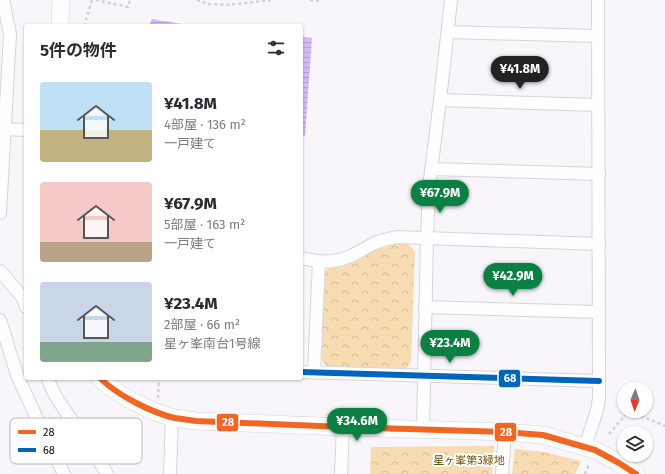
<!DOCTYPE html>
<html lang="ja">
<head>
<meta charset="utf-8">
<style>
	:root { --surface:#fff; --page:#f2f2f3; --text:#2b2b33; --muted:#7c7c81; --accent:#0b8043 }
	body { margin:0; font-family:"Fira Sans","Noto Sans JP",sans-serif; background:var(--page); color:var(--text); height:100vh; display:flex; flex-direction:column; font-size:15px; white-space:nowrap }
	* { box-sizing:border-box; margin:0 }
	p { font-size:13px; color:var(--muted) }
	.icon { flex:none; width:22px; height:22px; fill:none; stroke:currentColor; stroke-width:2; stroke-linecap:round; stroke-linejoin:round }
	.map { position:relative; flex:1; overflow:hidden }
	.details { position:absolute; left:24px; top:24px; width:279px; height:356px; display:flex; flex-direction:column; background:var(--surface); border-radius:4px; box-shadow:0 1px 3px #0004 }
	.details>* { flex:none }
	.needle { width:26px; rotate:182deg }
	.buttons { position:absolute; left:617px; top:382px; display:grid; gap:8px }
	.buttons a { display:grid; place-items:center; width:36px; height:36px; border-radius:50%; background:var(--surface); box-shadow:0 1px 3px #0004; font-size:20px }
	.price { position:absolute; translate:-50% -34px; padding:0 9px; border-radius:14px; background:var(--accent); color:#fff; font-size:13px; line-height:26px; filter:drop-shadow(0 1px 2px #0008) }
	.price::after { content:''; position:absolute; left:50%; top:24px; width:12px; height:9px; margin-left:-6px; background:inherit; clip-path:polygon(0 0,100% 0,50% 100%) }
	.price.on { background:#222; color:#fff }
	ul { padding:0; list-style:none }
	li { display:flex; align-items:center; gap:12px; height:100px; padding:0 16px }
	li span { display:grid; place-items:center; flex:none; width:112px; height:80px; border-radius:4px; color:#555 }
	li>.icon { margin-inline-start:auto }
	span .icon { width:48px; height:48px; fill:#fffc; stroke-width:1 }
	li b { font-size:17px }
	h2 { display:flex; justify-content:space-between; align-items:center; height:48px; padding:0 16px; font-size:17px }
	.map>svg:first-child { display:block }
	.park { fill:url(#park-crowns) }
	.water { fill:url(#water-rules) }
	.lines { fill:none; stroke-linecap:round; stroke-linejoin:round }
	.street-casing { stroke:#d6d3db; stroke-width:14 }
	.secondary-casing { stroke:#d6d3db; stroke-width:18 }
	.path { stroke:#d1d1d1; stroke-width:2.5; stroke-dasharray:3 3; stroke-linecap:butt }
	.street { stroke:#fefefe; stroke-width:12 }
	.secondary { stroke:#fefefe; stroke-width:17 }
	.bus-1-casing { stroke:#fff; stroke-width:9 }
	.bus-2-casing { stroke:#fff; stroke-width:9 }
	.bus-1 { stroke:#f26522; stroke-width:6 }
	.bus-2 { stroke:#0065bd; stroke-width:6 }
	.labels { text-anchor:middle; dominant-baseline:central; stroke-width:4; stroke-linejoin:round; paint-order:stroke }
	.park-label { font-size:11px; fill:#714f02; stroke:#fff }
	.key { fill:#fff; stroke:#b6b5b8; stroke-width:1 }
	.key-label { font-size:11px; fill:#0d0912 }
	.line-badge { stroke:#fff; stroke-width:1.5 }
	.badge-label { font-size:11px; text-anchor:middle; font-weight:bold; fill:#fff }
</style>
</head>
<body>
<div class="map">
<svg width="665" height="474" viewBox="0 0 665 474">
	<defs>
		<pattern id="park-crowns" width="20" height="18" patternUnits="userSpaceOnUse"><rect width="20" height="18" fill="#f7dcb2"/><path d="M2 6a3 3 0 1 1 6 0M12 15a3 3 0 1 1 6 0" fill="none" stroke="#d3bb98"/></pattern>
		<pattern id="water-rules" width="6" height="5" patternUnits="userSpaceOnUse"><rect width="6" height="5" fill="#d4baf8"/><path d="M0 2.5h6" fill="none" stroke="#b59fd4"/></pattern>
	</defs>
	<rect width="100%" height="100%" fill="#f8f6fa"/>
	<!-- park -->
	<g class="park">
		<polygon points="394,244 408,244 415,251 411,362 407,368 327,367 322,361 324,272 329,268 342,267 355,262 376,250"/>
		<polygon points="494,446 492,474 370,474 371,447"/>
		<polygon points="515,449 544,452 581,461 575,474 512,474"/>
	</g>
	<!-- water -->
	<g class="water">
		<polygon points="152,19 193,26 149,26"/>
		<polygon points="301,37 312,38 305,136 301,137"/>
	</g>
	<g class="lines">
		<defs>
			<g id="street">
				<polyline points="448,32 598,36"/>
				<polyline points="440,100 598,105"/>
				<polyline points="0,129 26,130"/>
				<polyline points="431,169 599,174"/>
				<polyline points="0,213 10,34 3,0"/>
				<path d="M301,258C311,260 322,263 332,261C348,260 361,250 375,243C381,240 389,239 396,237L599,244"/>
				<polyline points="0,271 23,298 26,307"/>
				<polyline points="425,307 599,312"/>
				<polyline points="0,320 17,375 45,436 64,474"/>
				<polyline points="301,372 599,381"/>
				<polyline points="314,372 319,261"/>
				<path d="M48,378C52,393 62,406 71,419C83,437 96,455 107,474"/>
				<polyline points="423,430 427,238 429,187 440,100 451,0"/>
				<polyline points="585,447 597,410 599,398 598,0"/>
				<polyline points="170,474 172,417"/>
				<polyline points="341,474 343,427"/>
				<polyline points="502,474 505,432"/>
			</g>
			<g id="secondary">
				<polyline points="60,26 61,0"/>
				<path d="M100,378C117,395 152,413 175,418C182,419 189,420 196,421L343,427L505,432L543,435L595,450L619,463L636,474"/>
			</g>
		</defs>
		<!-- street casing -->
		<use href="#street" class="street-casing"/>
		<!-- secondary casing -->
		<use href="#secondary" class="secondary-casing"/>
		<!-- path -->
		<g class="path">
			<polyline points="96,0 128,7 130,0"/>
			<polyline points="197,0 209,4 228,5 272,0"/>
			<polyline points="310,0 320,1 321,0"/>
			<polyline points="84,26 92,0"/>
			<polyline points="158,398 159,378"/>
			<polyline points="630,411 665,426"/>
			<polyline points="609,434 629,411"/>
			<polyline points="585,474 589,464"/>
		</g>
		<!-- street -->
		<use href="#street" class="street"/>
		<!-- secondary -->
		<use href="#secondary" class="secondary"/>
		<defs>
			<path id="bus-1" d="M100,378C117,395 152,413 175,418C182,419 189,420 196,421L343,427L505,432L543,435L595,450L619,463L636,474"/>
			<polyline id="bus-2" points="301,372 599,381"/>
		</defs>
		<!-- bus-1 casing -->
		<use href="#bus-1" class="bus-1-casing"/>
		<!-- bus-2 casing -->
		<use href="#bus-2" class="bus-2-casing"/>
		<!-- bus-1 -->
		<use href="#bus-1" class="bus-1"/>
		<!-- bus-2 -->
		<use href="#bus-2" class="bus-2"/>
	</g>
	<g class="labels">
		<!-- park labels -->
		<g class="park-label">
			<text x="469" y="460">星ヶ峯第3緑地</text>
		</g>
	</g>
	<!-- legend -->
	<rect x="10" y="418" width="132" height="46" rx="6" class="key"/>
	<rect x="18" y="430" width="18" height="4" fill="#f26522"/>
	<rect x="18" y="448" width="18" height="4" fill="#0065bd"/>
	<g class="key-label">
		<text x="43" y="436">28</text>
		<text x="43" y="454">68</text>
	</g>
	<g class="line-badge">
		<rect x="498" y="369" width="23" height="19" rx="4" fill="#0065bd"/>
		<rect x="216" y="413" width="23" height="19" rx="4" fill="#f26522"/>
		<rect x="494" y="422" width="23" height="20" rx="4" fill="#f26522"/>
	</g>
	<g class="badge-label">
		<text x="510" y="382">68</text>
		<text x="228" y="426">28</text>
		<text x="506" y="436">28</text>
	</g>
</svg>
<div class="buttons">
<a><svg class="needle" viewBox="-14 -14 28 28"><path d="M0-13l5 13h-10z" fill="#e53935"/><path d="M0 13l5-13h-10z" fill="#7c7c81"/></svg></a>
<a><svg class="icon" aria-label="layers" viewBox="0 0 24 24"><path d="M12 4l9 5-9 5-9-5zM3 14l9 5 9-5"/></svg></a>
</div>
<b class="price on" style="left:520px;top:90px">¥41.8M</b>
<b class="price" style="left:440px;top:214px">¥67.9M</b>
<b class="price" style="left:513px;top:297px">¥42.9M</b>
<b class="price" style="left:450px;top:364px">¥23.4M</b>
<b class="price" style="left:357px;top:442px">¥34.6M</b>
<section class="details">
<h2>5件の物件<svg class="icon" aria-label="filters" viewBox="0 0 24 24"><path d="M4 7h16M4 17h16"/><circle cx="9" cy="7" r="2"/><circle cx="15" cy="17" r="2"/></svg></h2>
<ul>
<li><span style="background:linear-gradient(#bfe0f5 60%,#c2b280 0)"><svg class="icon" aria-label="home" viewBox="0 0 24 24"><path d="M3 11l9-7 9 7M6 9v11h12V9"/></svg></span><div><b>¥41.8M</b><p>4部屋 · 136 m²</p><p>一戸建て</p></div></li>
<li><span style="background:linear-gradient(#f6c9c9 75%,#b9a48a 0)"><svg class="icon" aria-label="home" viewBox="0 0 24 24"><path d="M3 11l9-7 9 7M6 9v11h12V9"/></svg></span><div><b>¥67.9M</b><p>5部屋 · 163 m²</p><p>一戸建て</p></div></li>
<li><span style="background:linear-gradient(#c9d6e8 75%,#7fa58c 0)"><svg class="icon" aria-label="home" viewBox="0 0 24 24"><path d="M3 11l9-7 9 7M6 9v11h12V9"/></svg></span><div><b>¥23.4M</b><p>2部屋 · 66 m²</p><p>星ヶ峯南台1号線</p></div></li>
</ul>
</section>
</div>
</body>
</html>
